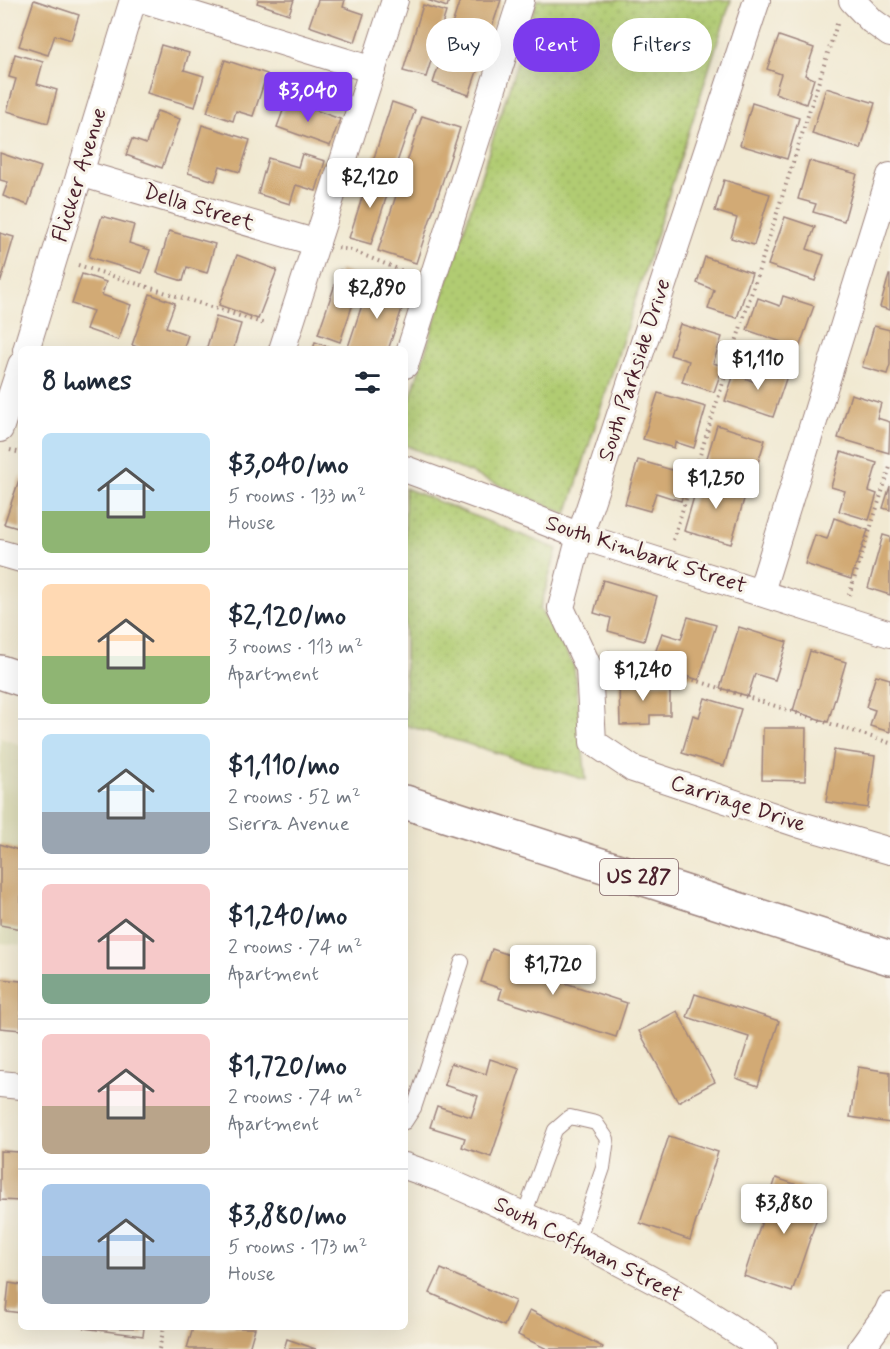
<!DOCTYPE html>
<html lang="en">
<head>
<meta charset="utf-8">
<style>
	:root { --surface:#fff; --page:#f6f6f7; --text:#1f2937; --muted:#747a83; --line:#e0e1e3; --accent:#7c3aed }
	body { margin:0; font-family:Mynerve,sans-serif; background:var(--page); color:var(--text); height:100vh; display:flex; flex-direction:column; font-size:22px; white-space:nowrap }
	* { box-sizing:border-box; margin:0 }
	p { font-size:20px; color:var(--muted) }
	.icon { flex:none; width:33px; height:33px; fill:none; stroke:currentColor; stroke-width:2; stroke-linecap:round; stroke-linejoin:round }
	.map { position:relative; flex:1; overflow:hidden }
	.details { position:absolute; left:18px; top:346px; width:390px; height:984px; display:flex; flex-direction:column; background:var(--surface); border-radius:9px; box-shadow:0 6px 24px #0002 }
	.details>* { flex:none }
	.banner { position:absolute; left:426px; top:18px; width:374px; height:54px; display:flex; gap:12px }
	.price { position:absolute; translate:-50% -51px; padding:0 14px; border-radius:6px; background:#fff; color:#222; font-size:20px; line-height:39px; filter:drop-shadow(0 2px 3px #0008) }
	.price::after { content:''; position:absolute; left:50%; top:36px; width:18px; height:14px; margin-left:-9px; background:inherit; clip-path:polygon(0 0,100% 0,50% 100%) }
	.price.selected { background:var(--accent); color:#fff }
	ul { padding:0; list-style:none }
	li { display:flex; align-items:center; gap:18px; height:150px; padding:0 24px }
	li+li { border-top:2px solid var(--line) }
	li span { display:grid; place-items:center; flex:none; width:168px; height:120px; border-radius:9px; color:#555 }
	li>.icon { margin-inline-start:auto }
	span .icon { width:72px; height:72px; fill:#fffc; stroke-width:1 }
	li b { font-size:26px }
	h2 { display:flex; justify-content:space-between; align-items:center; height:72px; padding:0 24px; font-size:26px }
	.tag { padding:0 21px; border-radius:27px; background:var(--surface); box-shadow:0 6px 24px #0002; font-size:21px; line-height:54px }
	.tag.selected { background:var(--accent); color:#fff }
	.map>svg:first-child { display:block }
	.built { fill:#deddbb }
	.grass { fill:url(#grass-dots); stroke:#7e764e; stroke-width:1.5 }
	.building { fill:#d2aa75 }
	.lines { fill:none; stroke-linecap:round; stroke-linejoin:round }
	.lane-casing { stroke:#9e847e; stroke-width:16 }
	.street-casing { stroke:#9e847e; stroke-width:28 }
	.primary-casing { stroke:#9e847e; stroke-width:36 }
	.path { stroke:#9e847e; stroke-width:4; stroke-dasharray:1.5 4.5; stroke-linecap:butt }
	.lane { stroke:#fff; stroke-width:14 }
	.street { stroke:#fff; stroke-width:26 }
	.primary { stroke:#fff; stroke-width:33 }
	.labels { text-anchor:middle; dominant-baseline:central; stroke-width:6; stroke-linejoin:round; paint-order:stroke }
	.shield { fill:#f7f3e8; stroke:#7e5f64; stroke-width:1.5 }
	.shield-label { font-size:21px; font-weight:bold; fill:#4a1f2b }
	.street-label { font-size:22px; fill:#4a1f2b; stroke:#f7f3e8 }
</style>
</head>
<body>
<div class="map">
<svg width="890" height="1349" viewBox="0 0 890 1349">
	<defs>
		<pattern id="grass-dots" width="8" height="8" patternUnits="userSpaceOnUse" patternTransform="scale(1.5)"><rect width="8" height="8" fill="#b1cc72"/><path d="M2 2h.1M6 6h.1" fill="none" stroke="#9aaf63" stroke-width="1.8" stroke-linecap="round"/></pattern>
	</defs>
	<rect width="100%" height="100%" fill="#f7f3e8"/>
	<filter id="ink" filterUnits="userSpaceOnUse"><feTurbulence type="fractalNoise" baseFrequency=".0167" numOctaves="2"/><feDisplacementMap in="SourceGraphic" scale="12" xChannelSelector="R" yChannelSelector="G"/><feConvolveMatrix kernelMatrix="1 2 1 2 8 2 1 2 1" color-interpolation-filters="sRGB"/></filter>
	<filter id="wash" filterUnits="userSpaceOnUse"><feTurbulence type="fractalNoise" baseFrequency=".008" numOctaves="4" result="noise"/><feDisplacementMap in="SourceGraphic" scale="24" xChannelSelector="R" yChannelSelector="G"/><feGaussianBlur stdDeviation="1.35" result="paint"/><feColorMatrix in="noise" values="0 0 0 0 0 0 0 0 0 0 0 0 0 0 0 0 0 1.4 0 .05"/><feComposite in="paint" operator="in"/></filter>
	<g filter="url(#wash)">
		<rect width="100%" height="100%" fill="#f1e9d2"/>
		<!-- built -->
		<polygon class="built" points="0,738 21,745 21,945 0,943"/>
		<!-- grass -->
		<g class="grass">
			<polygon points="537,0 731,0 567,514 405,445 405,415"/>
			<polygon points="405,488 557,549 540,609 574,666 586,780 405,725"/>
		</g>
		<g id="blocks">
			<!-- building -->
			<g class="building">
				<polygon points="34,0 79,15 71,40 55,35 48,55 19,46"/>
				<polygon points="258,0 294,0 289,14 257,3"/>
				<polygon points="318,0 345,0 343,7 364,14 355,42 309,26"/>
				<polygon points="427,0 449,0 447,7"/>
				<polygon points="460,0 501,0 469,95 433,83"/>
				<polygon points="423,5 446,12 426,77 403,71"/>
				<polygon points="779,36 814,48 805,75 814,79 806,104 775,93 781,74 767,69"/>
				<polygon points="161,45 189,53 184,70 204,76 195,107 147,93"/>
				<polygon points="15,54 43,62 37,84 57,90 48,123 7,111 16,79 9,77"/>
				<polygon points="225,60 267,74 253,116 236,111 233,121 207,112"/>
				<polygon points="826,88 875,103 861,149 812,134"/>
				<polygon points="287,100 340,119 330,146 277,127"/>
				<polygon points="392,102 415,110 393,174 371,167"/>
				<polygon points="752,103 799,118 787,159 740,145"/>
				<polygon points="157,111 180,119 162,168 126,155 132,139 146,144"/>
				<polygon points="422,116 460,128 416,263 378,251"/>
				<polygon points="202,125 250,140 240,172 220,166 215,181 188,173"/>
				<polygon points="0,153 41,167 28,205 3,196 8,182 0,180"/>
				<polygon points="302,154 325,161 316,191 296,185 290,204 258,194 268,158 298,167"/>
				<polygon points="809,161 857,174 844,221 813,212 816,204 798,199"/>
				<polygon points="370,173 392,180 371,244 349,238"/>
				<polygon points="724,180 770,194 754,245 731,238 737,218 715,211"/>
				<polygon points="102,216 134,225 129,243 150,250 142,273 89,257"/>
				<polygon points="785,217 815,227 807,249 824,255 815,281 768,265"/>
				<polygon points="169,231 215,244 207,273 187,267 183,281 157,273"/>
				<polygon points="0,233 14,237 1,281 0,281"/>
				<polygon points="237,255 277,270 258,319 219,305"/>
				<polygon points="705,257 752,273 737,318 708,309 714,290 697,283"/>
				<polygon points="340,270 362,277 340,342 318,334"/>
				<polygon points="82,274 106,282 102,295 131,305 118,340 86,329 93,311 72,304"/>
				<polygon points="889,275 890,275 890,310 880,307"/>
				<polygon points="369,284 406,297 388,350 347,350"/>
				<polygon points="150,294 175,303 166,327 188,335 183,350 144,350 132,345"/>
				<polygon points="783,296 814,306 799,348 747,330 758,298 780,306"/>
				<polygon points="216,317 241,324 233,350 206,350"/>
				<polygon points="680,324 722,337 713,363 723,366 714,392 682,382 689,361 670,355"/>
				<polygon points="874,326 890,330 890,365 887,374 862,367"/>
				<polygon points="315,342 335,349 335,350 313,350"/>
				<polygon points="762,364 788,373 773,417 725,401 734,374 755,382"/>
				<polygon points="658,393 706,407 694,448 675,442 674,448 643,439"/>
				<polygon points="851,394 881,403 877,418 890,422 889,453 838,438"/>
				<polygon points="717,425 765,440 757,466 744,462 738,481 725,476 728,467 706,461"/>
				<polygon points="841,452 877,463 869,491 877,494 869,520 839,511 845,491 831,487"/>
				<polygon points="638,460 689,475 681,501 656,493 650,511 625,504"/>
				<polygon points="21,474 21,529 4,524"/>
				<polygon points="700,476 747,489 731,544 684,531"/>
				<polygon points="890,486 890,510 883,508"/>
				<polygon points="834,518 868,530 851,579 805,564 815,535 827,539"/>
				<polygon points="883,535 890,537 890,595 868,588"/>
				<polygon points="603,580 657,596 644,641 608,631 611,618 594,613"/>
				<polygon points="688,617 716,625 699,680 651,665 662,633 681,639"/>
				<polygon points="739,627 787,642 775,680 755,674 748,696 720,688"/>
				<polygon points="810,651 846,662 828,722 793,711"/>
				<polygon points="876,675 890,679 890,732 870,726 875,710 866,707"/>
				<polygon points="670,683 670,715 650,715 650,724 620,725 619,684"/>
				<polygon points="705,698 741,709 724,766 682,753 693,715 699,717"/>
				<polygon points="763,728 806,728 805,781 762,780"/>
				<polygon points="834,750 875,756 868,808 826,802"/>
				<polygon points="0,844 21,851 21,929 0,925"/>
				<polygon points="492,949 518,958 516,967 627,1003 616,1037 499,999 502,989 481,982"/>
				<polygon points="0,979 21,981 21,1030 0,1028"/>
				<polygon points="695,994 779,1021 758,1086 736,1078 749,1037 687,1017"/>
				<polygon points="677,1011 715,1082 678,1102 639,1031"/>
				<polygon points="490,1059 520,1069 491,1157 462,1147 465,1138 430,1127 437,1106 471,1117 478,1096 444,1085 451,1063 486,1074"/>
				<polygon points="858,1067 890,1072 890,1123 850,1117"/>
				<polygon points="669,1136 718,1152 690,1240 640,1223"/>
				<polygon points="0,1151 20,1152 21,1201 0,1200"/>
				<polygon points="776,1178 825,1194 792,1292 744,1276"/>
				<polygon points="441,1269 515,1301 504,1326 430,1293"/>
				<polygon points="9,1283 21,1285 21,1313 6,1311"/>
				<polygon points="530,1310 603,1347 602,1349 547,1349 518,1335"/>
				<polygon points="83,1328 144,1328 143,1336"/>
				<polygon points="193,1328 255,1328 249,1349 190,1349 187,1348"/>
				<polygon points="287,1339 316,1349 284,1349"/>
			</g>
		</g>
	</g>
	<g filter="url(#ink)">
		<use href="#blocks" fill-opacity="0" stroke="#9e847e" stroke-width="1.5"/>
		<g class="lines">
			<defs>
				<g id="lane">
					<polyline points="405,1122 414,1108 462,962"/>
					<polyline points="524,1215 555,1130 570,1117 596,1123 607,1139 603,1168 578,1241"/>
				</g>
				<g id="street">
					<polyline points="145,0 373,70"/>
					<polyline points="757,0 580,536 561,608 589,668 593,742 633,769 801,825 890,851"/>
					<polyline points="852,0 872,21 890,34"/>
					<polyline points="80,173 317,243"/>
					<polyline points="26,350 133,0"/>
					<polyline points="282,350 395,0"/>
					<polyline points="405,365 521,0"/>
					<polyline points="0,429 21,365"/>
					<polyline points="405,469 492,501 580,536 890,634"/>
					<polyline points="0,553 21,559"/>
					<polyline points="761,592 890,176"/>
					<polyline points="0,1084 21,1086"/>
					<polyline points="405,1166 442,1179 568,1235 675,1292 764,1349"/>
					<polyline points="861,1349 887,1313 890,1306"/>
				</g>
				<g id="primary">
					<polyline points="0,672 21,679"/>
					<polyline points="405,802 890,958"/>
				</g>
			</defs>
			<!-- lane casing -->
			<use href="#lane" class="lane-casing"/>
			<!-- street casing -->
			<use href="#street" class="street-casing"/>
			<!-- primary casing -->
			<use href="#primary" class="primary-casing"/>
			<!-- path -->
			<g class="path">
				<polyline points="338,248 351,250 410,274"/>
				<polyline points="78,265 265,324"/>
				<polyline points="10,450 21,453"/>
				<polyline points="673,540 838,21"/>
				<polyline points="849,595 890,467"/>
				<polyline points="608,652 890,743"/>
				<polyline points="159,1349 164,1328"/>
			</g>
			<!-- lane -->
			<use href="#lane" class="lane"/>
			<!-- street -->
			<use href="#street" class="street"/>
			<!-- primary -->
			<use href="#primary" class="primary"/>
		</g>
	</g>
	<g class="labels">
		<!-- shield labels -->
		<rect class="shield" x="600" y="859" width="78" height="36" rx="4.5"/>
		<g class="shield-label">
			<text x="639" y="877">US 287</text>
		</g>
		<!-- street labels -->
		<g class="street-label">
			<text transform="translate(80 175) rotate(-73)">Flicker Avenue</text>
			<text transform="translate(199 208) rotate(17)">Della Street</text>
			<text transform="translate(635 370) rotate(-72)">South Parkside Drive</text>
			<text transform="translate(646 555) rotate(18)">South Kimbark Street</text>
			<text transform="translate(738 804) rotate(18)">Carriage Drive</text>
			<text transform="translate(588 1250) rotate(27)">South Coffman Street</text>
		</g>
	</g>
</svg>
<b class="price selected" style="left:308px;top:123px">$3,040</b>
<b class="price" style="left:370px;top:209px">$2,120</b>
<b class="price" style="left:377px;top:320px">$2,890</b>
<b class="price" style="left:758px;top:391px">$1,110</b>
<b class="price" style="left:716px;top:510px">$1,250</b>
<b class="price" style="left:643px;top:702px">$1,240</b>
<b class="price" style="left:553px;top:996px">$1,720</b>
<b class="price" style="left:784px;top:1235px">$3,880</b>
<div class="banner">
<a class="tag">Buy</a>
<a class="tag selected">Rent</a>
<a class="tag">Filters</a>
</div>
<section class="details">
<h2>8 homes<svg class="icon" aria-label="filters" viewBox="0 0 24 24"><path d="M4 7h16M4 17h16"/><circle cx="9" cy="7" r="2"/><circle cx="15" cy="17" r="2"/></svg></h2>
<ul>
<li><span style="background:linear-gradient(#bfe0f5 65%,#8fb573 0)"><svg class="icon" aria-label="home" viewBox="0 0 24 24"><path d="M3 11l9-7 9 7M6 9v11h12V9"/></svg></span><div><b>$3,040/mo</b><p>5 rooms · 133 m²</p><p>House</p></div></li>
<li><span style="background:linear-gradient(#ffd9b3 60%,#8fb573 0)"><svg class="icon" aria-label="home" viewBox="0 0 24 24"><path d="M3 11l9-7 9 7M6 9v11h12V9"/></svg></span><div><b>$2,120/mo</b><p>3 rooms · 113 m²</p><p>Apartment</p></div></li>
<li><span style="background:linear-gradient(#bfe0f5 65%,#9aa5b1 0)"><svg class="icon" aria-label="home" viewBox="0 0 24 24"><path d="M3 11l9-7 9 7M6 9v11h12V9"/></svg></span><div><b>$1,110/mo</b><p>2 rooms · 52 m²</p><p>Sierra Avenue</p></div></li>
<li><span style="background:linear-gradient(#f6c9c9 75%,#7fa58c 0)"><svg class="icon" aria-label="home" viewBox="0 0 24 24"><path d="M3 11l9-7 9 7M6 9v11h12V9"/></svg></span><div><b>$1,240/mo</b><p>2 rooms · 74 m²</p><p>Apartment</p></div></li>
<li><span style="background:linear-gradient(#f6c9c9 60%,#b9a48a 0)"><svg class="icon" aria-label="home" viewBox="0 0 24 24"><path d="M3 11l9-7 9 7M6 9v11h12V9"/></svg></span><div><b>$1,720/mo</b><p>2 rooms · 74 m²</p><p>Apartment</p></div></li>
<li><span style="background:linear-gradient(#a9c7e8 60%,#9aa5b1 0)"><svg class="icon" aria-label="home" viewBox="0 0 24 24"><path d="M3 11l9-7 9 7M6 9v11h12V9"/></svg></span><div><b>$3,880/mo</b><p>5 rooms · 173 m²</p><p>House</p></div></li>
</ul>
</section>
</div>
</body>
</html>
